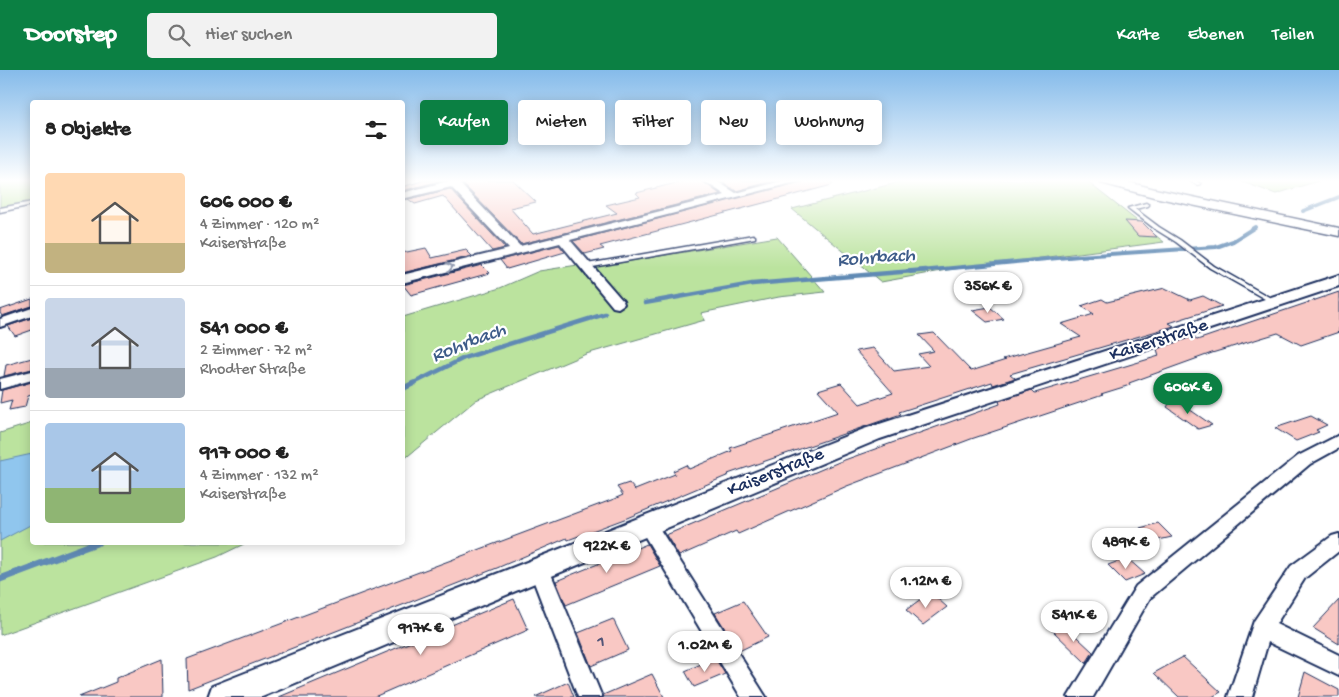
<!DOCTYPE html>
<html lang="de">
<head>
<meta charset="utf-8">
<style>
	:root { --surface:#fff; --page:#f2f2f2; --text:#222; --muted:#767676; --line:#e0e0e0; --accent:#0b8043 }
	body { margin:0; font-family:"Gochi Hand",sans-serif; background:var(--page); color:var(--text); height:100vh; display:flex; flex-direction:column; font-size:19px; white-space:nowrap }
	* { box-sizing:border-box; margin:0 }
	p { font-size:16px; color:var(--muted) }
	.icon { flex:none; width:28px; height:28px; fill:none; stroke:currentColor; stroke-width:2; stroke-linecap:round; stroke-linejoin:round }
	.map { position:relative; flex:1; overflow:hidden }
	.side { position:absolute; left:30px; top:30px; width:375px; height:445px; display:flex; flex-direction:column; background:var(--surface); border-radius:5px; box-shadow:0 2px 12px #0003 }
	.side>* { flex:none }
	.banner { position:absolute; left:420px; top:30px; width:475px; height:45px; display:flex; gap:10px }
	.price { position:absolute; translate:-50% -42px; padding:0 11px; border-radius:18px; background:#fff; color:#222; font-size:16px; line-height:32px; filter:drop-shadow(0 1px 2px #0008) }
	.price::after { content:''; position:absolute; left:50%; top:30px; width:15px; height:11px; margin-left:-8px; background:inherit; clip-path:polygon(0 0,100% 0,50% 100%) }
	.price.current { background:var(--accent); color:#fff }
	ul { padding:0; list-style:none }
	li { display:flex; align-items:center; gap:15px; height:125px; padding:0 15px }
	li+li { border-top:1px solid var(--line) }
	li span { display:grid; place-items:center; flex:none; width:140px; height:100px; border-radius:5px; color:#555 }
	li>.icon { margin-inline-start:auto }
	span .icon { width:60px; height:60px; fill:#fffc; stroke-width:1 }
	li b { font-size:21px }
	h2 { display:flex; justify-content:space-between; align-items:center; height:60px; padding:0 15px; font-size:21px }
	.tag { padding:0 18px; border-radius:5px; background:var(--surface); box-shadow:0 2px 12px #0003; font-size:18px; line-height:45px }
	.tag.current { background:var(--accent); color:#fff }
	header { display:flex; align-items:center; gap:30px; box-sizing:border-box; height:70px; padding:0 25px; background:var(--accent); color:#fff }
	header strong { font-size:24px }
	nav { display:flex; gap:28px; margin-inline-start:auto; font-size:18px }
	.search { width:350px; height:45px; background:var(--page); display:flex; align-items:center; gap:12px; box-sizing:border-box; padding:0 18px; border-radius:5px; color:var(--muted); font-size:19px }
	.map>svg:first-child { display:block }
	.green { fill:#bbe39e; stroke:#6b897e }
	.water { fill:#90c6ee; stroke:#618ab4 }
	.lines { fill:none; stroke-linecap:round; stroke-linejoin:round }
	.stream-far3 { stroke:#618ab4; stroke-width:4 }
	.stream-far2 { stroke:#618ab4; stroke-width:4.5 }
	.stream-far1 { stroke:#618ab4; stroke-width:5.5 }
	.stream { stroke:#618ab4; stroke-width:7 }
	.building { fill:#f9c8c4; stroke:#1b2f5e }
	.service-casing { stroke:#1b2f5e; stroke-width:3 }
	.minor-casing { stroke:#1b2f5e; stroke-width:4 }
	.tertiary-casing { stroke:#1b2f5e; stroke-width:3 }
	.secondary-casing { stroke:#1b2f5e; stroke-width:4 }
	.service { fill:#fff; fill-rule:evenodd }
	.minor { fill:#fff; fill-rule:evenodd }
	.tertiary { fill:#fff; fill-rule:evenodd }
	.secondary { fill:#fff; fill-rule:evenodd }
	.oneway { stroke:#8d97ae }
	.labels { text-anchor:middle; dominant-baseline:central; stroke-width:4.5; stroke-linejoin:round; paint-order:stroke }
	.street-label { font-size:19px; fill:#1b2f5e; stroke:#fff }
	.near-number-label { font-size:19px; fill:#525578 }
	.water-label { font-size:20px; font-style:italic; fill:#3e5c89; stroke:#fff }
</style>
</head>
<body>
<header>
<strong>Doorstep</strong>
<div class="search"><svg class="icon" aria-label="search" viewBox="0 0 24 24"><circle cx="10" cy="10" r="6"/><path d="M15 15l6 6"/></svg>Hier suchen</div>
<nav><a>Karte</a><a>Ebenen</a><a>Teilen</a></nav>
</header>
<div class="map">
<svg width="1339" height="627" viewBox="0 0 1339 627">
	<rect width="100%" height="100%" fill="#fff"/>
	<filter id="ink" filterUnits="userSpaceOnUse"><feTurbulence type="fractalNoise" baseFrequency=".02" numOctaves="2"/><feDisplacementMap in="SourceGraphic" scale="10" xChannelSelector="R" yChannelSelector="G"/><feConvolveMatrix kernelMatrix="1 2 1 2 8 2 1 2 1" color-interpolation-filters="sRGB"/></filter>
	<g filter="url(#ink)">
		<!-- green -->
		<g class="green">
			<polygon points="0,110 32,110 32,134 0,140"/>
			<polygon points="908,110 1085,110 1164,172 947,200 881,212 792,139"/>
			<polygon points="1237,110 1321,110 1276,124"/>
			<polygon points="777,167 825,222 779,227 701,243 705,250 586,284 476,330 403,390 403,247 500,218 539,201 584,194 587,198"/>
			<polygon points="32,353 32,472 246,473 217,487 0,565 0,363"/>
		</g>
		<!-- water -->
		<polygon class="water" points="32,384 32,454 0,471 0,391"/>
		<g class="lines">
			<!-- stream-far3 -->
			<g class="stream-far3">
				<polyline points="1303,141 1339,127"/>
				<polyline points="910,202 1079,186 1216,177 1233,171 1255,157"/>
			</g>
			<!-- stream-far2 -->
			<g class="stream-far2">
				<polyline points="645,233 752,214 926,200"/>
				<polyline points="412,314 464,288 605,244"/>
			</g>
			<!-- stream-far1 -->
			<polyline class="stream-far1" points="402,319 414,313"/>
			<!-- stream -->
			<polyline class="stream" points="0,509 99,472"/>
		</g>
		<!-- building -->
		<g class="building">
			<polygon points="425,110 443,110 402,121 402,117"/>
			<polygon points="467,110 513,110 536,132 510,138 533,164 617,143 606,135 640,127 636,123 688,110 701,110 720,124 521,174 464,115"/>
			<polygon points="719,110 776,110 736,121"/>
			<polygon points="805,110 832,110 832,115 600,176 604,179 585,184 573,171"/>
			<polygon points="450,119 505,178 492,181 443,126 415,134 408,129"/>
			<polygon points="1125,151 1142,152 1157,167 1138,166"/>
			<polygon points="559,175 565,182 507,199 500,190"/>
			<polygon points="426,178 432,188 466,180 472,186 402,203 402,183"/>
			<polygon points="482,195 490,203 411,225 403,215"/>
			<polygon points="1165,218 1190,230 1203,226 1222,236 1169,253 1174,256 1010,304 1015,308 993,315 992,312 899,342 901,344 728,404 729,405 627,448 568,470 567,468 497,498 188,619 187,589 614,429 623,425 617,417 629,413 635,420 675,404 673,401 686,395 689,399 732,381 730,378 838,342 818,320 841,313 860,334 893,323 856,281 873,278 894,301 929,296 918,284 934,281 919,265 934,263 971,301 1006,290 1003,289 1081,267 1061,254 1094,244 1081,236 1102,229 1107,232"/>
			<polygon points="1339,222 1339,262 1301,275 1278,263 1212,283 1129,313 1130,315 1101,324 1103,325 971,369 847,416 738,464 736,461 679,486 666,465 839,392 1000,334 999,331 1032,320 1035,323 1159,286 1157,279 1192,267 1197,270"/>
			<polygon points="32,229 32,236 2,246 0,243 0,240"/>
			<polygon points="990,237 1004,249 987,252 972,240"/>
			<polygon points="32,248 32,260 15,266 8,256"/>
			<polygon points="32,288 32,299 4,306 6,295"/>
			<polygon points="32,312 32,325 28,326 25,337 9,340 12,330 0,333 2,320"/>
			<polygon points="1173,328 1212,355 1198,359 1167,337"/>
			<polygon points="1311,346 1327,355 1316,360 1319,362 1296,371 1275,358"/>
			<polygon points="1158,453 1172,467 1154,471 1140,458"/>
			<polygon points="647,474 660,496 566,535 556,511"/>
			<polygon points="1127,488 1145,504 1125,512 1108,495"/>
			<polygon points="930,522 947,537 923,555 906,540"/>
			<polygon points="514,529 528,560 374,627 279,627"/>
			<polygon points="1339,530 1339,574 1313,558"/>
			<polygon points="743,531 768,567 739,581 715,543"/>
			<polygon points="613,549 628,580 591,596 578,563"/>
			<polygon points="1063,554 1093,582 1086,593 1052,560"/>
			<polygon points="1183,587 1221,622 1212,627 1179,627 1154,603"/>
			<polygon points="715,588 725,604 694,617 685,601"/>
			<polygon points="162,589 163,627 79,627 116,612 116,608"/>
			<polygon points="1305,602 1339,620 1339,627 1298,627"/>
			<polygon points="652,604 664,627 604,627 603,625"/>
			<polygon points="568,612 574,627 535,627"/>
		</g>
		<g class="lines">
			<defs>
				<g id="service">
					<polygon points="1189,110 1195,110 1201,114 1197,115"/>
					<polygon points="32,132 32,135 0,142 0,138"/>
					<polygon points="1146,133 1149,135 1148,136 1135,139 1159,157 1180,170 1214,196 1276,231 1277,232 1276,233 1272,233 1210,198 1176,172 1155,159 1128,138"/>
					<polygon points="753,165 755,166 755,168 587,198 584,196 587,194"/>
				</g>
				<g id="minor">
					<polygon points="465,110 464,113 460,114 520,176 725,125 703,110 715,110 736,123 785,110 803,110 570,170 623,231 624,234 618,238 613,237 560,173 402,213 402,205 509,179 451,117 402,129 402,123 452,110"/>
					<polygon points="32,238 32,246 0,257 0,249"/>
					<polygon points="32,301 32,310 0,319 0,309"/>
					<polygon points="1339,365 1339,378 1310,394 1150,528 1093,627 1068,627 1136,516 1298,386"/>
					<polygon points="647,448 654,450 766,627 741,627 638,455 640,450"/>
					<polygon points="1339,464 1339,481 1305,508 1276,554 1339,585 1339,606 1268,572 1252,627 1228,627 1254,551 1291,496 1332,466"/>
					<polygon points="539,491 546,493 549,499 602,627 578,627 529,499 532,493"/>
				</g>
				<polygon id="tertiary" points="1099,110 1120,110 1155,119 1339,158 1339,166 1154,127 1101,113"/>
				<polygon id="secondary" points="1339,205 1339,216 880,369 262,627 208,627 212,616 864,359"/>
			</defs>
			<!-- service casing -->
			<use href="#service" class="service-casing"/>
			<!-- minor casing -->
			<use href="#minor" class="minor-casing"/>
			<!-- tertiary casing -->
			<use href="#tertiary" class="tertiary-casing"/>
			<!-- secondary casing -->
			<use href="#secondary" class="secondary-casing"/>
			<!-- service -->
			<use href="#service" class="service"/>
			<!-- minor -->
			<use href="#minor" class="minor"/>
			<!-- tertiary -->
			<use href="#tertiary" class="tertiary"/>
			<!-- secondary -->
			<use href="#secondary" class="secondary"/>
		</g>
		<!-- one-way arrows -->
		<defs><path id="oneway-chevron" d="M-2-3.5L2.5 0L-2 3.5" fill="none" stroke-width="1.6" stroke-linecap="round" stroke-linejoin="round" transform="scale(1.25)"/></defs>
		<use class="oneway" href="#oneway-chevron" transform="translate(450 197) rotate(-14)"/>
	</g>
	<!-- sky -->
	<linearGradient id="sky" x2="0" y2="1"><stop stop-color="#85bbea"/><stop offset="0.56" stop-color="#fff"/><stop offset="1" stop-color="#fff" stop-opacity="0"/></linearGradient>
	<rect width="1339" height="198" fill="url(#sky)"/>
	<g class="labels">
		<!-- street labels -->
		<g class="street-label">
			<text transform="translate(1159 271) rotate(-18)">Kaiserstraße</text>
			<text transform="translate(776 403) rotate(-22)">Kaiserstraße</text>
		</g>
		<!-- near-number labels -->
		<g class="near-number-label">
			<text x="601" y="572">1</text>
		</g>
		<!-- water labels -->
		<g class="water-label">
			<text transform="translate(876 189) rotate(-4)">Rohrbach</text>
			<text transform="translate(469 274) rotate(-21)">Rohrbach</text>
		</g>
	</g>
</svg>
<b class="price" style="left:988px;top:244px">356K €</b>
<b class="price current" style="left:1188px;top:345px">606K €</b>
<b class="price" style="left:1126px;top:500px">489K €</b>
<b class="price" style="left:607px;top:504px">922K €</b>
<b class="price" style="left:926px;top:539px">1.12M €</b>
<b class="price" style="left:1074px;top:573px">541K €</b>
<b class="price" style="left:421px;top:586px">917K €</b>
<b class="price" style="left:705px;top:603px">1.02M €</b>
<div class="banner">
<a class="tag current">Kaufen</a>
<a class="tag">Mieten</a>
<a class="tag">Filter</a>
<a class="tag">Neu</a>
<a class="tag">Wohnung</a>
</div>
<section class="side">
<h2>8 Objekte<svg class="icon" aria-label="filters" viewBox="0 0 24 24"><path d="M4 7h16M4 17h16"/><circle cx="9" cy="7" r="2"/><circle cx="15" cy="17" r="2"/></svg></h2>
<ul>
<li><span style="background:linear-gradient(#ffd9b3 70%,#c2b280 0)"><svg class="icon" aria-label="home" viewBox="0 0 24 24"><path d="M3 11l9-7 9 7M6 9v11h12V9"/></svg></span><div><b>606 000 €</b><p>4 Zimmer · 120 m²</p><p>Kaiserstraße</p></div></li>
<li><span style="background:linear-gradient(#c9d6e8 70%,#9aa5b1 0)"><svg class="icon" aria-label="home" viewBox="0 0 24 24"><path d="M3 11l9-7 9 7M6 9v11h12V9"/></svg></span><div><b>541 000 €</b><p>2 Zimmer · 72 m²</p><p>Rhodter Straße</p></div></li>
<li><span style="background:linear-gradient(#a9c7e8 65%,#8fb573 0)"><svg class="icon" aria-label="home" viewBox="0 0 24 24"><path d="M3 11l9-7 9 7M6 9v11h12V9"/></svg></span><div><b>917 000 €</b><p>4 Zimmer · 132 m²</p><p>Kaiserstraße</p></div></li>
</ul>
</section>
</div>
</body>
</html>
